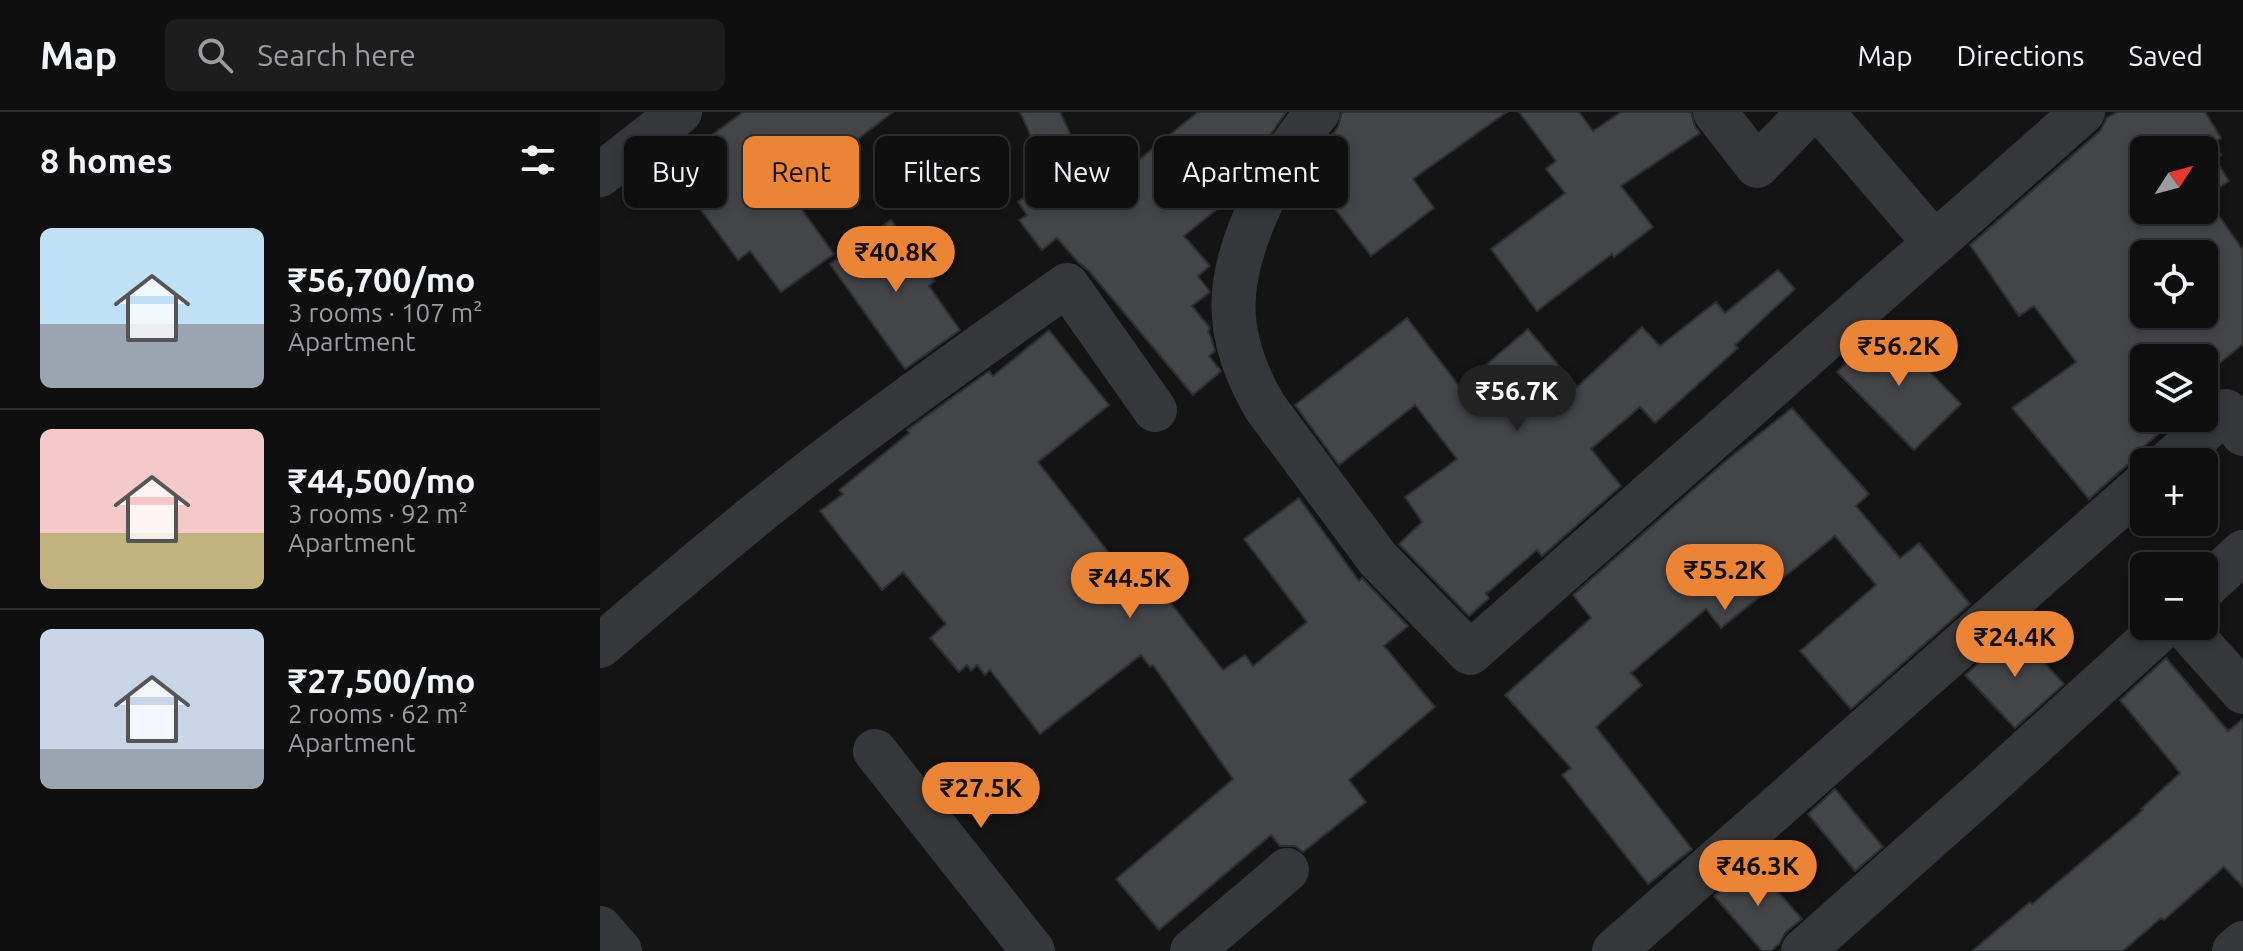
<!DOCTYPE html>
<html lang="en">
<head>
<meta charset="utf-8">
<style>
	:root { --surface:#0f0f10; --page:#1d1d1e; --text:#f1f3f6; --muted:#9b9c9f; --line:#2f2f30; --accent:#ec8435 }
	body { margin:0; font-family:Ubuntu,sans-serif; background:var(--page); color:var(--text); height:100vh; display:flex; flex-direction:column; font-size:30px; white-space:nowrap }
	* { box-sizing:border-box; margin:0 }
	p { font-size:26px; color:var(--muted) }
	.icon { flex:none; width:44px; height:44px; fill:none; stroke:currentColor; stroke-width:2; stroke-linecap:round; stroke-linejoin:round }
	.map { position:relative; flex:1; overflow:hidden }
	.panel { display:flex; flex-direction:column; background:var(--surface); width:600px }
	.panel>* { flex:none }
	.guide { position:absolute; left:24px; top:24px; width:760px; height:72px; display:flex; gap:16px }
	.needle { width:52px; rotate:54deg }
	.tools { position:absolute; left:1530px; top:24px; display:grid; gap:16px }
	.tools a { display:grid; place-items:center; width:88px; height:88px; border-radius:12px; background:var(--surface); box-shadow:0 4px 12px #0003,0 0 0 2px var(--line); font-size:40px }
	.price { position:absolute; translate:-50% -68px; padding:0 18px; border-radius:28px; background:var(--accent); color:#111; font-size:26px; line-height:52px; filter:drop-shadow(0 2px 4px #0008) }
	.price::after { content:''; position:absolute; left:50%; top:48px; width:24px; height:18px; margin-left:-12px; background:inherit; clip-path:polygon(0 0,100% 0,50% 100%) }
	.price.current { background:#222; color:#fff }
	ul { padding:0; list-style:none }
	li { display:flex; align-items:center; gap:24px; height:200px; padding:0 40px }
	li+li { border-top:2px solid var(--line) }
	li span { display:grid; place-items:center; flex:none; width:224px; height:160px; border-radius:12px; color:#555 }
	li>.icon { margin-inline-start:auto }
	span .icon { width:96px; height:96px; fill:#fffc; stroke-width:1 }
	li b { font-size:34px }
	h2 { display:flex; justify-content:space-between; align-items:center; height:96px; padding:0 40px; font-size:34px }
	.chip { padding:0 28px; border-radius:12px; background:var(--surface); box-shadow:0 4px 12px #0003,0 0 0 2px var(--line); font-size:28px; line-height:72px }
	.chip.current { background:var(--accent); color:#111 }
	header { display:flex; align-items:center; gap:48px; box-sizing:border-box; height:112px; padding:0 40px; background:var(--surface); border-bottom:2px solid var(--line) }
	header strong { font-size:38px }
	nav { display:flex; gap:44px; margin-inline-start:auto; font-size:28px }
	.search { width:560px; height:72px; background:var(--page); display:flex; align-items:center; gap:20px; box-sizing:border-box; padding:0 28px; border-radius:12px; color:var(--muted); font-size:30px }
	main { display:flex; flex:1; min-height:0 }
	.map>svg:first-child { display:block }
	.building { fill:#434548; stroke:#2e2f31; stroke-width:2; fill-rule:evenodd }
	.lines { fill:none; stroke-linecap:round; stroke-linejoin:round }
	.minor { stroke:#35373a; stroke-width:44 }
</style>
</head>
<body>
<header>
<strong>Map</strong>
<div class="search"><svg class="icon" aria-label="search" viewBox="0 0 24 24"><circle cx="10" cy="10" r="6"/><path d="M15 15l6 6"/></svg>Search here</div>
<nav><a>Map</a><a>Directions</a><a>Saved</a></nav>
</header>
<main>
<section class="panel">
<h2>8 homes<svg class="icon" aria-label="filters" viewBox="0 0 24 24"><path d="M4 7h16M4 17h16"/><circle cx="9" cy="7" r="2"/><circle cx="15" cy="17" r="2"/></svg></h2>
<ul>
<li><span style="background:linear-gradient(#bfe0f5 60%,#9aa5b1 0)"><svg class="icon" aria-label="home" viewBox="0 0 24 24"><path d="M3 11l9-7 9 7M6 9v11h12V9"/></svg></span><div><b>₹56,700/mo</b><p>3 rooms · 107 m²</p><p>Apartment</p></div></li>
<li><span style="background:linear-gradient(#f6c9c9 65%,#c2b280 0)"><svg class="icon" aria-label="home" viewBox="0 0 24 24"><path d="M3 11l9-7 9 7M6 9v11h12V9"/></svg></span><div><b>₹44,500/mo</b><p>3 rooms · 92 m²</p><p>Apartment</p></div></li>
<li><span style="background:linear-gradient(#c9d6e8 75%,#9aa5b1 0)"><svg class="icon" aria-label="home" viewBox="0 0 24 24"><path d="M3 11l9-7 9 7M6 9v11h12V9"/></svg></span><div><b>₹27,500/mo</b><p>2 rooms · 62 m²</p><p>Apartment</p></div></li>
</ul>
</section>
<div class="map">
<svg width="1643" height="839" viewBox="0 0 1643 839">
	<rect width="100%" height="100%" fill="#141415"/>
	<!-- building -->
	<g class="building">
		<polygon points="143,0 293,0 192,78 195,81 192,84 234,142 181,180 150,139 138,148 69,55"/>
		<polygon points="420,0 460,0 498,81 598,0 686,0 658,41 638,80 584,124 610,154 598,164 610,180 592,194 610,216 608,220 611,225 615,239 609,244 621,259 593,283 490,160 478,150 457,126 442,138 419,108 427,103 418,90 450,66"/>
		<polygon points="742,0 907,0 813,67 834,96 771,144 706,59 738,15"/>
		<polygon points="919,0 979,0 993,19 1021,0 1091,0 1095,15 1100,21 1021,74 1053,115 1014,145 1012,142 937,199 891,137 965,81 946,57 956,49"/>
		<path d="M1517,0H1605L1621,26L1613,31L1621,43L1615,47L1629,69L1605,84L1643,138V232L1604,264V246H1544V306H1577L1536,341L1541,348L1527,353L1489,387L1412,296L1476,250L1434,194L1419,204L1370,133L1500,19L1507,6ZM1544,38H1604V98H1544ZM1544,142H1604V202H1544Z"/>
		<polygon points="291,108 335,169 329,174 360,218 305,257 230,152"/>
		<polygon points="1178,158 1195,177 1135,233 1138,236 1055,311 1040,295 991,337 1021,374 942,444 937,438 886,482 889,486 869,504 799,432 822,410 805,385 857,347 815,293 739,353 695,293 807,206 860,275 928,217 977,275 1042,215 1060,234 1116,190 1125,201"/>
		<polygon points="1284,213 1361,292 1314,338 1237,260"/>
		<polygon points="449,218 509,293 438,350 531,469 545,458 623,558 645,543 653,554 707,510 644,427 699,386 759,469 762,466 808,514 784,534 835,595 749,668 766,690 703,740 695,734 680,734 671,723 559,818 516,767 633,667 553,553 550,555 541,543 440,622 390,558 385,563 377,553 371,559 367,553 359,560 330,526 346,512 303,460 282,478 220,399 243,382 239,378 309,321 307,318 389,259 393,264"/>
		<polygon points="1192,296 1269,382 1256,394 1300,446 1319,431 1370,492 1251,597 1200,539 1276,473 1235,424 1121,516 1106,497 1031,561 1042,573 996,615 1092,737 1048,772 962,663 971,656 905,583 991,506 973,483 1128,347"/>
		<polygon points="1415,519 1464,572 1415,616 1365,563"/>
		<polygon points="1566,546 1628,619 1643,607 1643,775 1624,755 1564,808 1561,806 1523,839 1372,839 1430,790 1432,792 1543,698 1541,697 1580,661 1520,588"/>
		<polygon points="1235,677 1283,735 1255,759 1208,702"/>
		<polygon points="1152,750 1202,807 1186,820 1179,832 1171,839 1162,839 1114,784"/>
	</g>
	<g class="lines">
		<!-- minor -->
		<g class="minor">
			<path d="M718,0C695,26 676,57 662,89C626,166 621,220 665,295L778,447L870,541L1483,0"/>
			<polyline points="1115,0 1157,54 1209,0"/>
			<polyline points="1222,0 1334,130"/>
			<polyline points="0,63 80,0"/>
			<polyline points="1569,350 1626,299 1643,322"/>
			<polyline points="1604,476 1643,440"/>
			<polyline points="1584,514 1643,580"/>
			<path d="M0,534C66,477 133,420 201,367C288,299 377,236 467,173L555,298"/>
			<polyline points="275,639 433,839"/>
			<polyline points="0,816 20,839"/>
			<polyline points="592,839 687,758"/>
			<polyline points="1014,839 1544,372"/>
			<polyline points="1203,839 1386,676 1564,514"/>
			<polyline points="1634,839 1643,831"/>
		</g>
	</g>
</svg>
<div class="tools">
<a><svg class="needle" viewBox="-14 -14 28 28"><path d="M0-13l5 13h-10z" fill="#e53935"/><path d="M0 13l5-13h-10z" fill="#9b9c9f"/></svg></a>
<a><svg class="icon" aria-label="locate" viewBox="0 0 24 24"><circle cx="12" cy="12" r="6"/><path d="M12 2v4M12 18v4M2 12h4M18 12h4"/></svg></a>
<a><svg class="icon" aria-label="layers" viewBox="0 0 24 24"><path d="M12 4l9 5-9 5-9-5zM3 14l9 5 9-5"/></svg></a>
<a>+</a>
<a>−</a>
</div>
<b class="price" style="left:296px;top:182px">₹40.8K</b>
<b class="price" style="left:1299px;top:276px">₹56.2K</b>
<b class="price current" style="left:917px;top:321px">₹56.7K</b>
<b class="price" style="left:1125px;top:500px">₹55.2K</b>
<b class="price" style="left:530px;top:508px">₹44.5K</b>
<b class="price" style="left:1415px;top:567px">₹24.4K</b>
<b class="price" style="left:381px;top:718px">₹27.5K</b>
<b class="price" style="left:1158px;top:796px">₹46.3K</b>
<div class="guide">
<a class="chip">Buy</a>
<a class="chip current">Rent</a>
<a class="chip">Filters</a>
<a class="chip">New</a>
<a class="chip">Apartment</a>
</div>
</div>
</main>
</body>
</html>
